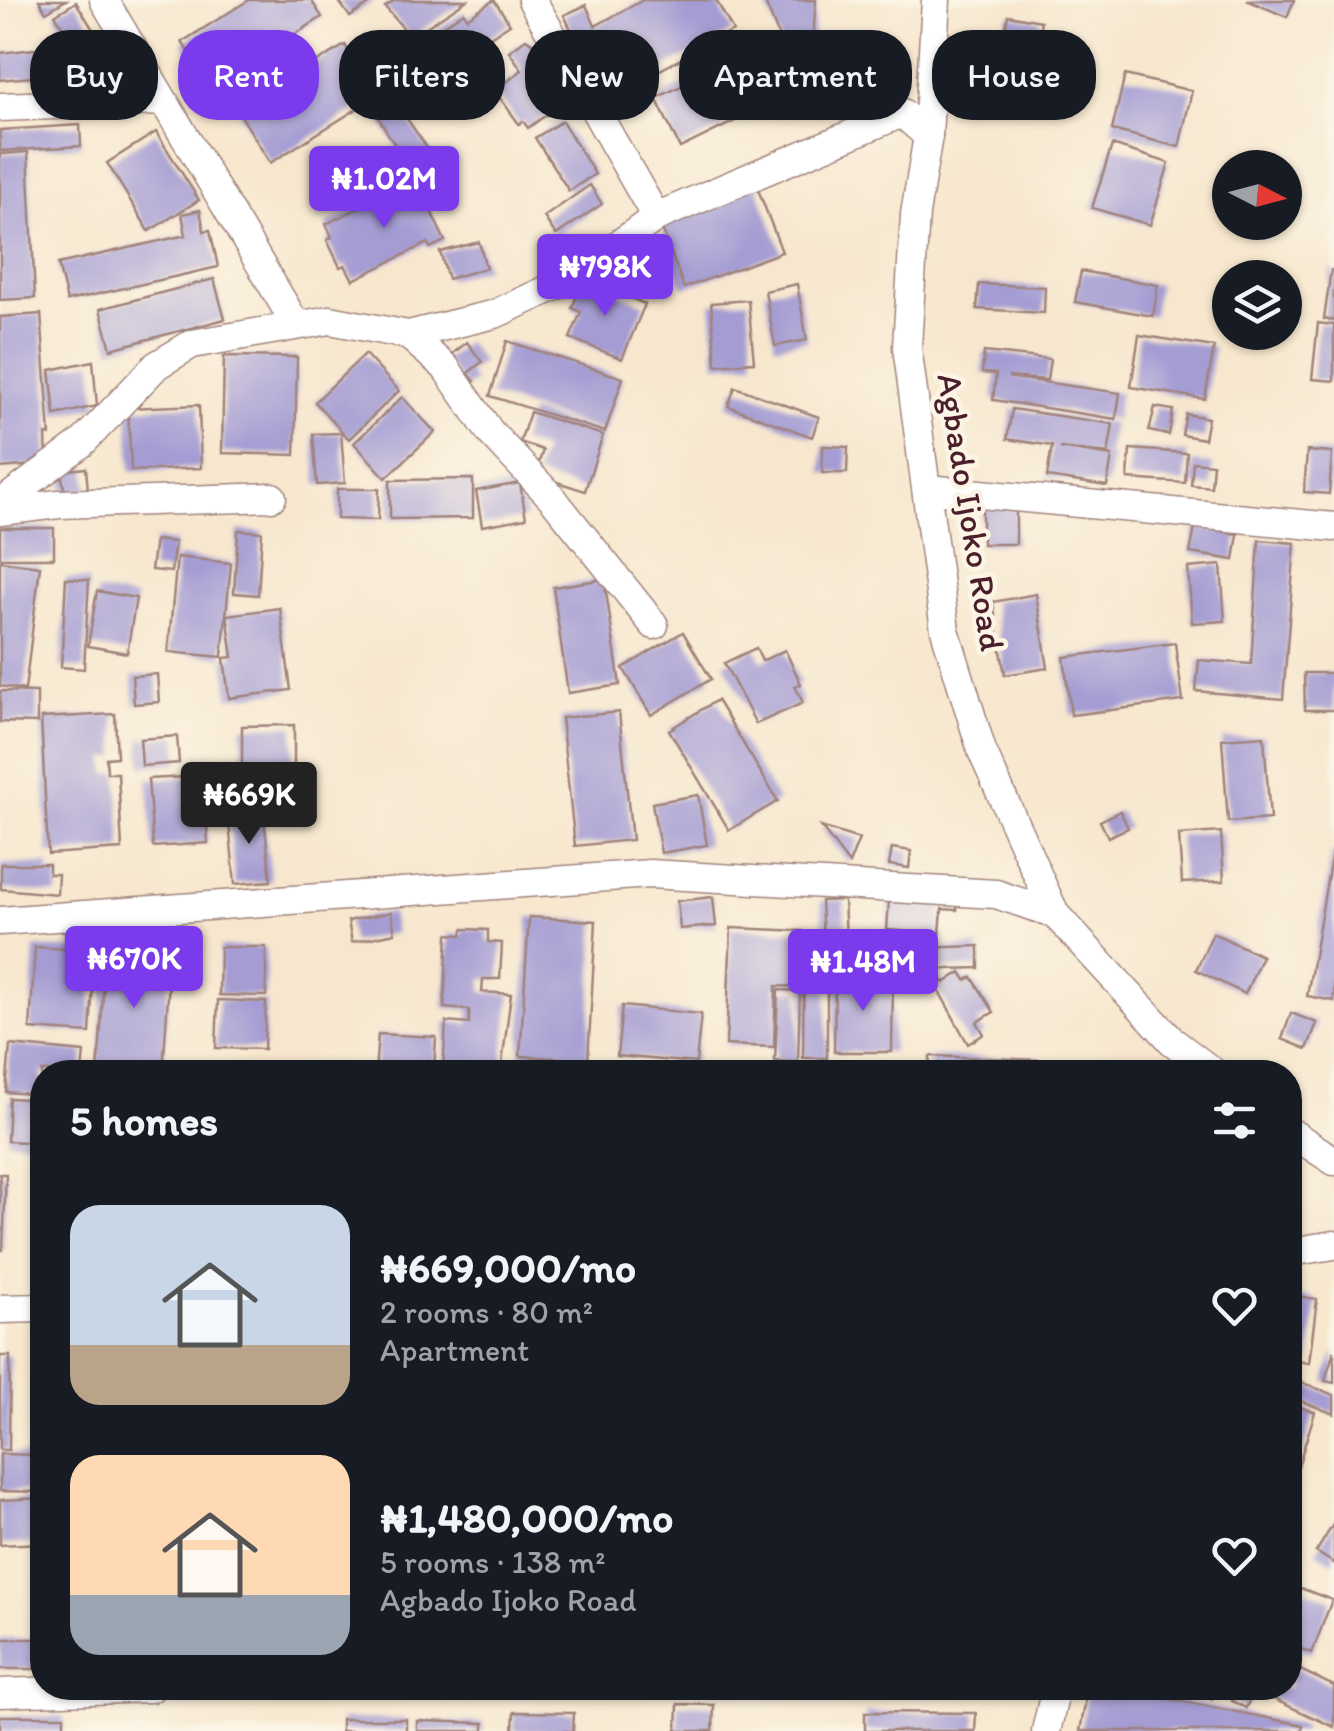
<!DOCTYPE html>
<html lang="en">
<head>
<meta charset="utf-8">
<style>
	:root { --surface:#171b24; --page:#242831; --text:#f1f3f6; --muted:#9ea1a6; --accent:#7c3aed }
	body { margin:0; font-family:Itim,sans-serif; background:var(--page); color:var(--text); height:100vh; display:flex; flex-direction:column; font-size:38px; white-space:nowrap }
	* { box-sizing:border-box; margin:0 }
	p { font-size:32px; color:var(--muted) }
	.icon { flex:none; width:55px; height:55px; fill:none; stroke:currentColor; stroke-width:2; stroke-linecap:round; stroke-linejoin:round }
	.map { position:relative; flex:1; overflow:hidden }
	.drawer { position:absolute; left:30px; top:1060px; width:1272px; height:640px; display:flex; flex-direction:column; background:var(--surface); border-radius:40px; box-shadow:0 2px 8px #0004 }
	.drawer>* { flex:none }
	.hud { position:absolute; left:30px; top:30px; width:1275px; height:90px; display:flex; gap:20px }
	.needle { width:65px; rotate:96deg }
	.buttons { position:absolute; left:1212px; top:150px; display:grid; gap:20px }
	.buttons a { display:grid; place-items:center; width:90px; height:90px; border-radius:50%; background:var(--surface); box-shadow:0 2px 8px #0004; font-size:50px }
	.price { position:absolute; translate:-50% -85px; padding:0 22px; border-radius:10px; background:var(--accent); color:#fff; font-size:32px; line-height:65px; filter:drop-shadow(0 2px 5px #0008) }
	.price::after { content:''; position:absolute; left:50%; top:60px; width:30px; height:22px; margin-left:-15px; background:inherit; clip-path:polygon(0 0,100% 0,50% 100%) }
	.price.on { background:#222; color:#fff }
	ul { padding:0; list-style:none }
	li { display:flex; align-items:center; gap:30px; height:250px; padding:0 40px }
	li span { display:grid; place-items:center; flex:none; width:280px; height:200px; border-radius:30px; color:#555 }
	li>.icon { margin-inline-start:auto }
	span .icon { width:120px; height:120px; fill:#fffc; stroke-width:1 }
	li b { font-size:42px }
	h2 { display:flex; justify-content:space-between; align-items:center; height:120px; padding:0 40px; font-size:42px }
	.chip { padding:0 35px; border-radius:40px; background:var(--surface); box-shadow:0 2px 8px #0004; font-size:35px; line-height:90px }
	.chip.on { background:var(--accent); color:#fff }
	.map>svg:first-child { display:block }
	.building { fill:#a49cd3 }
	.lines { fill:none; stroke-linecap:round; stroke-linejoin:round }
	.minor-casing { stroke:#a0837c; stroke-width:31 }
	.minor { stroke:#fff; stroke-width:28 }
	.labels { text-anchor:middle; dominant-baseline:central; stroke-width:9; stroke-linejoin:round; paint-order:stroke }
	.street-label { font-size:35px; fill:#4a1f2b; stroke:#fcf5e5 }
</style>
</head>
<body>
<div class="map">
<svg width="1334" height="1731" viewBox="0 0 1334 1731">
	<rect width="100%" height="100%" fill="#fcf5e5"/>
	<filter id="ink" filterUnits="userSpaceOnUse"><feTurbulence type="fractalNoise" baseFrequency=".01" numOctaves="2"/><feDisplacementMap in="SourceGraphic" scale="20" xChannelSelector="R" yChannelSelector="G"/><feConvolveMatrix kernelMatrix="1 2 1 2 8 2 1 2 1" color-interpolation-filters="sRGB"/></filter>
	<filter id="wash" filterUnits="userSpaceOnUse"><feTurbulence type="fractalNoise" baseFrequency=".0048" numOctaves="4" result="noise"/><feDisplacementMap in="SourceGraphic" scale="40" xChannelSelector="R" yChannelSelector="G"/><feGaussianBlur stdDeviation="2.25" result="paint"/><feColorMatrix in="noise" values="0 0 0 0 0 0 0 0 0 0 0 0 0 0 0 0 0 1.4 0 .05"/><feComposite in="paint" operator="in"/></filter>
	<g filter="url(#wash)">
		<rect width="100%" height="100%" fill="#f7e7ce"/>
		<g id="blocks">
			<!-- building -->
			<g class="building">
				<polygon points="39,0 66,0 46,12"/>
				<polygon points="249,0 311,0 322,17 211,88 182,42"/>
				<polygon points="338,0 375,0 350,17"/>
				<polygon points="396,0 467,0 411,37 385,7"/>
				<polygon points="494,0 510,24 401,96 381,66 464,12 467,18"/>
				<polygon points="643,0 716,0 733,31 628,87 603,40 581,50 564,15 586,5 595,26"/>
				<polygon points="764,0 816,0 813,38 824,66 796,78"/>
				<polygon points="1247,0 1294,0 1287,17"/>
				<polygon points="76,2 108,54 87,67 55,15"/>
				<polygon points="1008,15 1041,21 1027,99 994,93"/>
				<polygon points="526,39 544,52 574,95 528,128 523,121 519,124 495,91 522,70 509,51"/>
				<polygon points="345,45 376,97 270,163 238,111"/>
				<polygon points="62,46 65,74 0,80 0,53"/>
				<polygon points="763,47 786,96 680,148 656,98"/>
				<polygon points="609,58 622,85 600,95 587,69"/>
				<polygon points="1125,75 1192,91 1179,147 1112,130"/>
				<polygon points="389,93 437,162 415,178 370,104"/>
				<polygon points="562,121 595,174 569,191 535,138"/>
				<polygon points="80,125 81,146 0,151 0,130"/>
				<polygon points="156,132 199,200 149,231 107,163"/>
				<polygon points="1112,145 1169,163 1150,225 1092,208"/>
				<polygon points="28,152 35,298 0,300 0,154"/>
				<polygon points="416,180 445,241 430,248 428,243 353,280 345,265 340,267 327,240 332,237 326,224"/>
				<polygon points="756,184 782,252 684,288 659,220"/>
				<polygon points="590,185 602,204 556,235 544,217"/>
				<polygon points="200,210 204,231 210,230 218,267 67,301 58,264 186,235 182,214"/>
				<polygon points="479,242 486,268 448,279 440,252"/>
				<polygon points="1331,270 1334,270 1334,321 1324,319"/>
				<polygon points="1081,271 1158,285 1153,316 1075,302"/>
				<polygon points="214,279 225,319 111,349 100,309"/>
				<polygon points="584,279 645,304 622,359 570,338 581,312 572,308"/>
				<polygon points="797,284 807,340 775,346 765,291"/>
				<polygon points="979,284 1045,287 1044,313 977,309"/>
				<polygon points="748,300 754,362 716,365 711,303"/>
				<polygon points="41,314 50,435 46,435 47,464 0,468 0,317"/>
				<polygon points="1318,323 1334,325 1334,381 1312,379"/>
				<polygon points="1139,335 1214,347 1205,399 1131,387"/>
				<polygon points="507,341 623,378 605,432 490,396"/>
				<polygon points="467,342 482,362 468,373 475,381 466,388 445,360"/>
				<polygon points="984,352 1050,359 1047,380 1008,377 1120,393 1116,419 993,400 996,374 982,373"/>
				<polygon points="365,354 399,391 349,439 315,402"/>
				<polygon points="224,356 297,357 295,455 222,453"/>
				<polygon points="93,361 97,406 55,415 50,370"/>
				<polygon points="735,387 819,417 812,437 728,406"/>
				<polygon points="402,397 435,432 386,478 354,443"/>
				<polygon points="199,405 201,468 131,471 128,408"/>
				<polygon points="1155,407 1173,410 1169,435 1149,431"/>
				<polygon points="1012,409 1113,424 1108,454 1060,448 1112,456 1107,486 1047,477 1052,446 1007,439"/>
				<polygon points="530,412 603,435 585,491 535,475 543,450 520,442"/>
				<polygon points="1186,414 1208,418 1204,439 1182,435"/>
				<polygon points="341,433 345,483 317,485 313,434"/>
				<polygon points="823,446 848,447 847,473 822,473"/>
				<polygon points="1130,449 1187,453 1185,483 1128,479"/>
				<polygon points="1307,451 1332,453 1329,494 1304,492"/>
				<polygon points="1193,462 1213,464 1211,487 1191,485"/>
				<polygon points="86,468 88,491 65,495 61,471"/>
				<polygon points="473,479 473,518 390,519 390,480"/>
				<polygon points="520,483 526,518 482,526 476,491"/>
				<polygon points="337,489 379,489 378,520 337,519"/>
				<polygon points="982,498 1016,499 1016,544 982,544"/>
				<polygon points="1195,527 1238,534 1234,560 1190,553"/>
				<rect x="0" y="528" width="54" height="30"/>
				<polygon points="238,530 262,532 258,595 234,593"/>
				<polygon points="155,540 175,542 171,572 151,570"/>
				<polygon points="1259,540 1295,543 1283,699 1196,691 1199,660 1251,664"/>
				<polygon points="177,557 231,563 222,657 168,652"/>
				<polygon points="0,561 40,566 25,690 0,686"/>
				<polygon points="1221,565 1225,621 1192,623 1188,568"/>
				<polygon points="66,578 89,580 84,669 61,667"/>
				<polygon points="604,579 620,685 568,693 553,587"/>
				<polygon points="97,591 136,598 127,653 88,646"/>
				<polygon points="1036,594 1048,668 1005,675 993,602"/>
				<polygon points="280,608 291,690 229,698 224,658 233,657 227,615"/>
				<polygon points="683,632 711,679 651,715 623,668"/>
				<polygon points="1175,643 1183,701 1071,715 1064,657"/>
				<polygon points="756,648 762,661 785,650 801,684 795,686 803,703 756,724 724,663"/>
				<polygon points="1304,673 1334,673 1334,710 1305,710"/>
				<polygon points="157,674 159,702 134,704 132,676"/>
				<polygon points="0,691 37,692 37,723 0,722"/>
				<polygon points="717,700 778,801 729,830 669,730"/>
				<polygon points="619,712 632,840 575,846 561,718"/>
				<polygon points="115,714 117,757 106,758 107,773 118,773 122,849 48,854 41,718"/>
				<polygon points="294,725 294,798 242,799 242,726"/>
				<polygon points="177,736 179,763 142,766 140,739"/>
				<polygon points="1264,736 1270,819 1228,822 1222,739"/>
				<polygon points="204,776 208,843 153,847 148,779"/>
				<polygon points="698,795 707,845 661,853 652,803"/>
				<polygon points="263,809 271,881 235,884 228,813"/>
				<polygon points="1120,811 1128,828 1108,837 1100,821"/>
				<polygon points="821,827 859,839 849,864"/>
				<polygon points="1221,832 1224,881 1182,883 1179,835"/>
				<polygon points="892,848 911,851 909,868 889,865"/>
				<polygon points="1332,852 1334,852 1334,1001 1307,996"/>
				<polygon points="1,864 49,864 49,874 58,874 57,894 1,889"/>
				<polygon points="713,897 716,926 680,929 677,901"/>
				<polygon points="889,899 958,903 957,910 942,909 940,934 887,930"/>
				<polygon points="844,900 846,938 823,939 821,901"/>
				<polygon points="391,912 395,933 352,942 348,921"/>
				<polygon points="529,917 596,921 588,1060 520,1056"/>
				<polygon points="731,928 803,931 800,987 776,986 774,1047 726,1045"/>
				<polygon points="463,929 488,930 488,942 502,943 500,979 483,979 482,992 511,994 501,1072 443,1071 446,1022 469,1024 469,1010 444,1008 448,934 462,935"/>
				<polygon points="1213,933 1262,956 1245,994 1196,970"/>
				<polygon points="979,946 979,968 915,970 915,948"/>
				<polygon points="35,947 95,951 90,1033 30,1029"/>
				<polygon points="220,947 266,947 266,996 219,995"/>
				<polygon points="106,948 171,951 163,1072 98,1072"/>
				<polygon points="870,953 875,960 862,968 858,960"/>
				<polygon points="804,959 827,959 827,1058 803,1058"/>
				<polygon points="929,970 933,977 938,973 944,983 961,972 966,980 972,977 994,1012 977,1022 984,1034 968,1044 933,980 929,983 924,973"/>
				<polygon points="835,976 893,977 892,1052 834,1052"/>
				<polygon points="778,990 800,991 798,1062 775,1061"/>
				<polygon points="218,1000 266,1002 264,1049 216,1048"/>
				<polygon points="622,1006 701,1014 696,1063 617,1056"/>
				<polygon points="1291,1013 1317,1023 1307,1049 1282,1039"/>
				<polygon points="378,1034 436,1037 434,1072 375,1072"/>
				<polygon points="10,1045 84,1052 82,1072 42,1072 42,1095 6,1092"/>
				<polygon points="930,1056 1042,1060 1042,1072 929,1072"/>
				<polygon points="884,1064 884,1072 804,1072 804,1067"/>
				<polygon points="9,1098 42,1100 42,1143 7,1141"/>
				<polygon points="0,1174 6,1174 3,1250 0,1250"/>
				<polygon points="1290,1295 1317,1299 1309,1363 1290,1360"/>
				<polygon points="1334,1351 1334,1383 1325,1381"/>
				<polygon points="0,1356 10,1356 9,1450 0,1450"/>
				<polygon points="1290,1378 1334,1395 1334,1414 1290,1397"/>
				<polygon points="1290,1404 1315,1412 1298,1466 1290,1463"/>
				<polygon points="0,1454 42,1455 42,1492 0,1491"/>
				<polygon points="42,1498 42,1543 0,1545 0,1500"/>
				<polygon points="1334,1523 1334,1563 1316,1552"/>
				<polygon points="1290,1584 1332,1600 1312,1653 1290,1645"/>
				<rect x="0" y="1639" width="42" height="30"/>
				<polygon points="1290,1665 1334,1686 1334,1727 1254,1690 1246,1708 1232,1701 1238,1688 1290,1688"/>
				<polygon points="1088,1688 1114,1688 1303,1725 1302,1731 1080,1731"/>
				<polygon points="1165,1688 1215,1688 1212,1699"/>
				<polygon points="678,1704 714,1705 713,1731 677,1731"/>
				<polygon points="514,1712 574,1713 573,1731 513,1731"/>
				<polygon points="865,1712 976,1713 975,1731 865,1731"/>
				<rect x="0" y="1716" width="64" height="15"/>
				<rect x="341" y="1719" width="65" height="12"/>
				<polygon points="417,1721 484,1723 484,1731 417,1731"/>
			</g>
		</g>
	</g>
	<g filter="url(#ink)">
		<use href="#blocks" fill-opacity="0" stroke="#a0837c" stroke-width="2.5"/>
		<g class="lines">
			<defs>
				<g id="minor">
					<polyline points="104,0 295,323"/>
					<polyline points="532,0 656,217"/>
					<polyline points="936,0 928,136 915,214 907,347 945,630 982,751 1055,914 1172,1041 1213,1072"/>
					<polyline points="0,107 162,101"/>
					<polyline points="408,335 445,367 490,432 553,499 654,625"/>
					<polyline points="927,489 1334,527"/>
					<polyline points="0,504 82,443 157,365 192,344 330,320 408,335 495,314 573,278 656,217 902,113 928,136"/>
					<polyline points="0,511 59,504 272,497"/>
					<polyline points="0,921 650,874 996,894 1055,914"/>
					<polyline points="1290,1132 1334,1161"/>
					<polyline points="1290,1252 1334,1245"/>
					<polyline points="0,1309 42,1308"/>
					<polyline points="0,1693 151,1688"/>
					<polyline points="1046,1731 1056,1688"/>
				</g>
			</defs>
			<!-- minor casing -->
			<use href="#minor" class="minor-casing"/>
			<!-- minor -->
			<use href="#minor" class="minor"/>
		</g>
	</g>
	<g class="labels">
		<!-- street labels -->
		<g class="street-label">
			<text transform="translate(971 512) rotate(81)">Agbado Ijoko Road</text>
		</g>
	</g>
</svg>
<div class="buttons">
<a><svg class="needle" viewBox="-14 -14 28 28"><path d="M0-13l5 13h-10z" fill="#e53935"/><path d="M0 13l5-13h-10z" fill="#9ea1a6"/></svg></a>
<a><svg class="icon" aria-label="layers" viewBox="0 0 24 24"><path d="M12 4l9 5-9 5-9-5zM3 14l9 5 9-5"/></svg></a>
</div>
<b class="price" style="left:384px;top:231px">₦1.02M</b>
<b class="price" style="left:605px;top:319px">₦798K</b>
<b class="price on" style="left:249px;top:847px">₦669K</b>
<b class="price" style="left:134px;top:1011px">₦670K</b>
<b class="price" style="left:863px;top:1014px">₦1.48M</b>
<div class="hud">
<a class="chip">Buy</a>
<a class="chip on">Rent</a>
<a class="chip">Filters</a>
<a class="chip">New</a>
<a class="chip">Apartment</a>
<a class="chip">House</a>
</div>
<section class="drawer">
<h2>5 homes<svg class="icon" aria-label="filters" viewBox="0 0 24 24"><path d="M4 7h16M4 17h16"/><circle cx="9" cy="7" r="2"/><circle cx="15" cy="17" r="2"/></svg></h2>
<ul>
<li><span style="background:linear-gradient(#c9d6e8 70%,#b9a48a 0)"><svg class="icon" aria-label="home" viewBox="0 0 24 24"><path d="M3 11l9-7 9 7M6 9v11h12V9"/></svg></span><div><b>₦669,000/mo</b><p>2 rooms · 80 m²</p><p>Apartment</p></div><svg class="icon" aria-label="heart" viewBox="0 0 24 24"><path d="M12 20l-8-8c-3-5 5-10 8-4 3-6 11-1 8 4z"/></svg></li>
<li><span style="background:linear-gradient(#ffd9b3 70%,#9aa5b1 0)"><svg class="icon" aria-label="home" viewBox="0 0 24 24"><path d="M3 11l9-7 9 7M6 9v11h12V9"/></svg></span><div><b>₦1,480,000/mo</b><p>5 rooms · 138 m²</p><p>Agbado Ijoko Road</p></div><svg class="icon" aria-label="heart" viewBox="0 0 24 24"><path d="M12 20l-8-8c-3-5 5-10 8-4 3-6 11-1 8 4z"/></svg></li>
</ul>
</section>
</div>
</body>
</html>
